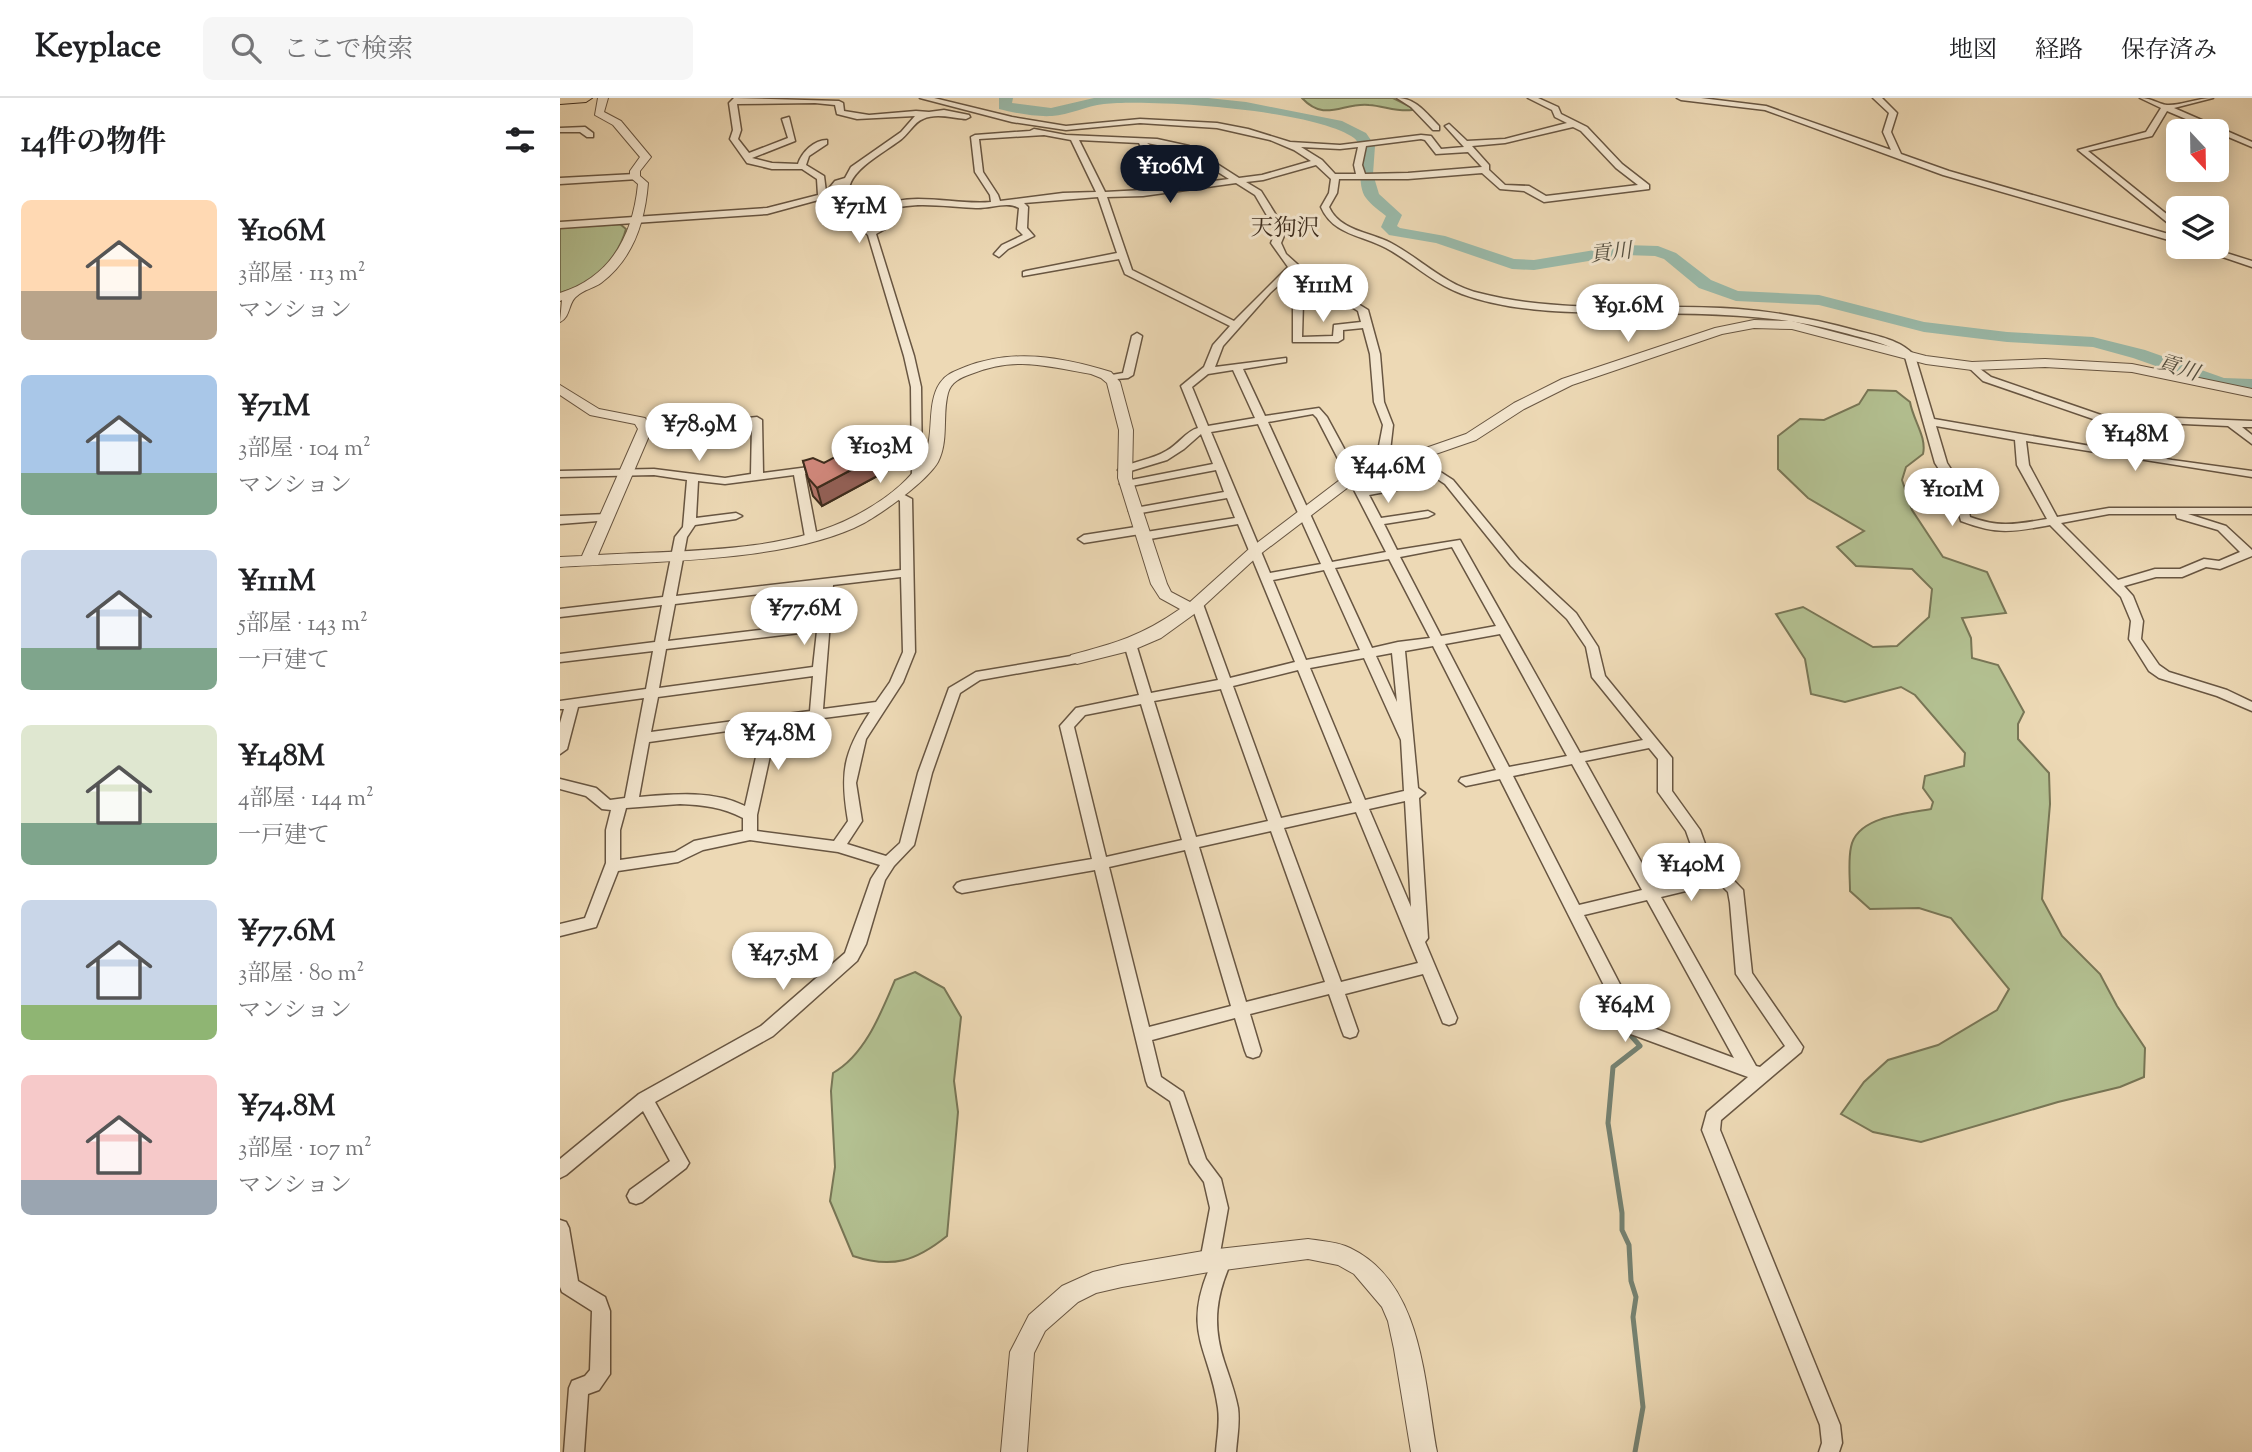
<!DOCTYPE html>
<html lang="ja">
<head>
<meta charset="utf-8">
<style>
	:root { --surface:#fff; --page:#f6f6f6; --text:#202124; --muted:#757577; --line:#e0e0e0; --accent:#111827 }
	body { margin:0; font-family:"Sorts Mill Goudy","Noto Serif JP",serif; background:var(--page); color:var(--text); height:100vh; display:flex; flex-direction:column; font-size:26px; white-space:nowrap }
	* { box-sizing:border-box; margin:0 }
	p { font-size:23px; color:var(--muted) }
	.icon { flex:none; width:38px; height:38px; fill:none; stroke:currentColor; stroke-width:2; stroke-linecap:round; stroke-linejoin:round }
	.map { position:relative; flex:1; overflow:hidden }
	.sheet { display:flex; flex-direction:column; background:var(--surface); width:560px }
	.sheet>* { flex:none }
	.needle { width:46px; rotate:158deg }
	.fabs { position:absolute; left:1606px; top:21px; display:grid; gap:14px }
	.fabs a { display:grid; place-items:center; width:63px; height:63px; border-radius:10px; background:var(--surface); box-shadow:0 4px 18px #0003; font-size:35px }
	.price { position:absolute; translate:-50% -60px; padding:0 16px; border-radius:24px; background:#fff; color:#222; font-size:23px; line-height:46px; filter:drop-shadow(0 2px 4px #0008) }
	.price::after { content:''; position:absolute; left:50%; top:42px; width:21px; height:16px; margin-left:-10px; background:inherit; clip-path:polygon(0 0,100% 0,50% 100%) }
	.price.on { background:var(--accent); color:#fff }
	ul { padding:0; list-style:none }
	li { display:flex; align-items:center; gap:21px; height:175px; padding:0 21px }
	li span { display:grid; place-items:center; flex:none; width:196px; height:140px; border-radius:10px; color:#555 }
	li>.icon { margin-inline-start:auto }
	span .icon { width:84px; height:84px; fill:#fffc; stroke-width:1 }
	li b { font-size:30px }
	h2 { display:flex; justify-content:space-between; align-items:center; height:84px; padding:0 21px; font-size:30px }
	header { display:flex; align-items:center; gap:42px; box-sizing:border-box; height:98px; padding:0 35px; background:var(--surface); border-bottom:2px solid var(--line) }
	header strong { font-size:33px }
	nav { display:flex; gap:38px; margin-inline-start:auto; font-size:24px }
	.search { width:490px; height:63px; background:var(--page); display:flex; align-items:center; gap:18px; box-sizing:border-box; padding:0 24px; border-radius:10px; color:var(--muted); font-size:26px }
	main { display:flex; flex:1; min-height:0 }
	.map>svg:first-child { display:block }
	.green { fill:#b3c091; stroke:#787656; stroke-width:2 }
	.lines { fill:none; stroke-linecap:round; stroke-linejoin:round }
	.stream { stroke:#748171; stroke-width:5 }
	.river { fill:#9abaaa; fill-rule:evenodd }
	.minor-casing { stroke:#685642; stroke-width:3 }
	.tertiary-casing { stroke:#685642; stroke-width:2 }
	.primary-casing { stroke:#3c2b1c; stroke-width:2 }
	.minor { fill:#f3e6cf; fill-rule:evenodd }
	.tertiary { fill:#f3e6cf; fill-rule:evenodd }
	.primary { fill:#edd9b5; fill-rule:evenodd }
	.wall { fill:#b5766c; stroke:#3c2b1c; stroke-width:2 }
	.shaded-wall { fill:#946058; stroke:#3c2b1c; stroke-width:2 }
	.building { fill:#d3897e; stroke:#3c2b1c; stroke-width:2 }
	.labels { text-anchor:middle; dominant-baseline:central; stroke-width:6; stroke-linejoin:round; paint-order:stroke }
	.far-water-label { font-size:21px; font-style:italic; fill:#544f40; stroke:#f3e6cf }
	.far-quarter-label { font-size:23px; fill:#3c2b1c; stroke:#f3e6cf }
</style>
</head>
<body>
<header>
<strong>Keyplace</strong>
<div class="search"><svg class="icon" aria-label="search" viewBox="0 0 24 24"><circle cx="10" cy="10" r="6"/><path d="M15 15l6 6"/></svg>ここで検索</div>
<nav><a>地図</a><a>経路</a><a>保存済み</a></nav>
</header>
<main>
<section class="sheet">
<h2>14件の物件<svg class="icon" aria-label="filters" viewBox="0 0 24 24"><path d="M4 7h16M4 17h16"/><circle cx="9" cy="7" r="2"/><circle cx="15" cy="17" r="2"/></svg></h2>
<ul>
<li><span style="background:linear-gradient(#ffd9b3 65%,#b9a48a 0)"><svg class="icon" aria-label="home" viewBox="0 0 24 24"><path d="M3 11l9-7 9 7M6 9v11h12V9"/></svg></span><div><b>¥106M</b><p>3部屋 · 113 m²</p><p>マンション</p></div></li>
<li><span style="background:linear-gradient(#a9c7e8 70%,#7fa58c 0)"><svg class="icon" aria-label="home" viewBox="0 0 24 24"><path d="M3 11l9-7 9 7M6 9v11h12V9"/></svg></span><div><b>¥71M</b><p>3部屋 · 104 m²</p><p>マンション</p></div></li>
<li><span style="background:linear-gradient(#c9d6e8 70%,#7fa58c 0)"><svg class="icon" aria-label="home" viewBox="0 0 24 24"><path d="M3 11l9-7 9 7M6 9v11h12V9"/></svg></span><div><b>¥111M</b><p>5部屋 · 143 m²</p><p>一戸建て</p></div></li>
<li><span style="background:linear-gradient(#dfe7d0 70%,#7fa58c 0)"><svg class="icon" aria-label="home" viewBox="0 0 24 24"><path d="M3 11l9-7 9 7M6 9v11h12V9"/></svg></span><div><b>¥148M</b><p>4部屋 · 144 m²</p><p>一戸建て</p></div></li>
<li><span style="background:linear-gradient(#c9d6e8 75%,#8fb573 0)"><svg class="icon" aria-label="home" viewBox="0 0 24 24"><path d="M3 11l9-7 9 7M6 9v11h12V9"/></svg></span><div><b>¥77.6M</b><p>3部屋 · 80 m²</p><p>マンション</p></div></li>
<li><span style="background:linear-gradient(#f6c9c9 75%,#9aa5b1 0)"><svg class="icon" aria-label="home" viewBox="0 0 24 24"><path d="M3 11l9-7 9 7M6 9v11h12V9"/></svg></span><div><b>¥74.8M</b><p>3部屋 · 107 m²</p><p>マンション</p></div></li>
</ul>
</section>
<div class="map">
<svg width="1692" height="1354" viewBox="0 0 1692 1354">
	<rect width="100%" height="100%" fill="#edd9b5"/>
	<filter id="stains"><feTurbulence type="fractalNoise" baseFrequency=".00286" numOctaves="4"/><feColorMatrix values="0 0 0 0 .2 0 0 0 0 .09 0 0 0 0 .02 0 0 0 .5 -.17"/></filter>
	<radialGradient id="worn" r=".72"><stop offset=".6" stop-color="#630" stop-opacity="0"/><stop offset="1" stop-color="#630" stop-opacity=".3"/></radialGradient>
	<!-- green -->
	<g class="green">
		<path d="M742,0H833L851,9L852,12C837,14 824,8 809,7C783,4 765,25 742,0Z"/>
		<path d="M60,126L66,131C61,151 44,174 27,185C19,190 8,192 0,195V130Z"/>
		<path d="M1308,292L1336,293L1350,304C1353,322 1367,339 1363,356L1346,369L1342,382L1352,412L1383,459L1427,474L1446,515L1402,520L1411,540L1412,560L1438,567L1464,614L1458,626V641L1489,675L1490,706L1482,801L1502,838L1540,876L1557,908L1585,950L1584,979L1560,989L1498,1004L1361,1044L1313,1034L1281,1016L1304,984L1328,962L1378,947L1437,912L1449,891L1391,820L1359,810L1310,811L1290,793C1290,779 1288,763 1291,749C1297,718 1346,716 1371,711L1373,704L1363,690L1365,678L1404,668L1405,655L1355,597L1341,589L1285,604L1251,596L1245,561L1216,516L1243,509L1313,549L1337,548L1369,519L1372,491L1352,471L1296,468L1277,449L1304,433L1248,400L1218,371V338L1240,321L1264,322L1299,306Z"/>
		<path d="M355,874L384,890L401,919L394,983L398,1014L387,1138C356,1163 332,1171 293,1158L270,1103L275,1069L271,993L273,975C305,957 321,915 335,882Z"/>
	</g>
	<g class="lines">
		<!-- stream -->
		<polyline class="stream" points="1067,933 1080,948 1053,969 1048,1025 1062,1115 1062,1132 1069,1147 1071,1183 1076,1199 1073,1219 1083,1309 1075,1354"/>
		<!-- river -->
		<path class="river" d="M439,0H453L452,5L491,10L534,0H648L686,4L782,23L806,35L815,48L813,76L819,96L842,117L837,128L840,130L885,138L954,161L974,162L1065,147L1098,148L1116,155L1151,182L1178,193L1259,197L1364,224L1447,234L1533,239L1585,252L1664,280L1692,281V291L1656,289L1573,260L1533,249L1447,244L1364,234L1259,207L1176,203L1139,190L1104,161L1095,158L1065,157L974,172L952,171L876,145L829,137L821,129L826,118C820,113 811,107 806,100C794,84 807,50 794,40C756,12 593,1 544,6C526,8 509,17 492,18C476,19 454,15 439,11Z"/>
		<defs>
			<g id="minor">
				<path d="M174,0L279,3L283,5L284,13L309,17L356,13L369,14L384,12L409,17L410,19L406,21C392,20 376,15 363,21C354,24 348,37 339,43C301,70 263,87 312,131L314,130L309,124L310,115C342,89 393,108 431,104L430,97L415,74L411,39L415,37L470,33L474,31L506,37L597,41L629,48L679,80L702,77L751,63L734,52L710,42L657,30L580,25L506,32L452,24L360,0H374L452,19L506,28L580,21L657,25L688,31L730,44L780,47L861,37L871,38L881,51L904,49L885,28L889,26L907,43L945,41L1007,25L995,19L992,12L968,0H978L998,9L1001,16L1027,29L1062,66L1089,87V91L984,104L964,93L940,91L922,75L848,81H779L777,95L769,109C780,133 810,134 831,145C861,161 885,187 919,195C1003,217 1092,205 1178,211C1219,214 1258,222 1298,233C1318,238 1341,242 1355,258L1374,321L1612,362L1692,373V379L1466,343L1469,367L1497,419L1549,410H1692V416H1628L1666,428L1692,452V458L1660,471L1646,469L1622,479H1596L1564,488L1573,498L1583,523L1581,541L1599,567L1609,574L1667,592L1692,604V613L1657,598L1599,580L1589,573L1569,541L1571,523L1561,499L1490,427C1452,434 1438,437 1401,423L1393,393L1375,365L1345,259L1336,252C1319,243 1299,239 1281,234C1204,213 1127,216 1049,215C1001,214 948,213 902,196C874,186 852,164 826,150C802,137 773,137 761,109L769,95L771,81L756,67L703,82L686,84L701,93L726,133L721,145L726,156L746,174L808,212L820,256L824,304L833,327L830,353L832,367L826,370L820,367L818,353L823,327L814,304L810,256L803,230L783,232V241L778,244H733V202L766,194L734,173L710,195L663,248L655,269L726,260V264L683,271L705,318L759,310L767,319L806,391L852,385V389L809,397L821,420L868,413L874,416L868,419L824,426L837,452L900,442L1020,655L1083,642L1032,579L1026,549L1007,521L951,468L885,386L844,359L846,357H854L893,382L959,462L1016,515L1038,549L1045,578L1112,660V693L1140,732L1149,757L1183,792L1192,875L1243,949L1241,954L1161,1022L1160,1032L1280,1327L1282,1345L1279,1354H1259L1262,1345L1260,1327L1142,1032L1147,1014L1188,979L1068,935L940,681L906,688L899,683L901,680L936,672L873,548L845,553L858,690L865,695L859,700L868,840L865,844L897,920L895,925L889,927L883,925L863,876L785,896L798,933L796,938L790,940L784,938L782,933L769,896L690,916L701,953L699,958L693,960L687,958L685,953L675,920L592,942L601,979L623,994L646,1061L661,1081L668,1110L660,1155L670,1156L672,1162C656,1197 652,1226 664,1263C669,1278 675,1294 678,1310C680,1325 677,1340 676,1354H656C657,1340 660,1325 658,1310C650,1251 622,1236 649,1171L642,1169L640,1163L650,1110L644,1084L630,1065L610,1003L588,988L586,983L535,772L402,795L397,793L394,789L397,785L402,783L532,761L500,628L516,610L579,597L564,546L565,543H575L576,546L591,595L658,582L631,506L637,502L643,506L670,580L735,564L678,426L584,442L580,441V436L524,445L518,441L524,437L582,428L586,430V434L675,420L667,400L575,416L569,413L575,410L664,394L656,372L566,389L560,386L566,383L653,366L641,336L624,351L607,362L564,375L558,372C571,363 592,362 606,353C618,347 626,333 638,330L621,288L644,269L653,247L670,228L565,176L559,161L463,178V174L466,173L557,155L538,99L464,105L468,109L467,130L474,138L448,151L439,159L434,156L442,147L463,137L457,131L459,110C447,103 430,111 416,110C383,109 350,101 318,116V123L325,131L316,136L354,258L361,289L362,380L360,382H352L351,289L344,258L308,137L289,119L280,101L282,87L273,98L207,116L0,130V124L207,110L258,97L257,81L242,71H212L187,65L170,41L173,32L169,5ZM255,5L275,7L277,16L297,21L355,18L341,34L291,69L285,80L275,83L266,94L264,78L246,67L249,58L267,46V42C254,42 242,54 238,66L212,65L192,60L235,43L229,19L222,21L228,40L189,55L178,41L181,32L177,6ZM1013,29L1021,33L1056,70L1078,87L986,98L969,88L945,87L929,72V67L912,48L945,45ZM484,37L511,42L536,94L503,95L440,103L438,97L423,74L419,41ZM861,41L865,42L876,56L908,54L922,69L848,75L805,76L802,67L806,48ZM519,42L579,45L582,51L616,72L620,69L619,67L587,45L623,52L669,81L583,92L545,94ZM741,49L780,51L798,49L794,67L796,76H775L762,62ZM676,85L695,97L716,133L711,145L728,169L674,223L572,172L547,99L583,98ZM774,198L798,213L801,224L774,227L773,238L742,239L743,204ZM673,272L695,320L648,328L632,289L648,276ZM753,316L757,320L826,454L772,464L708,324ZM698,326L761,466L710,475L651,334ZM1376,328L1455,342L1457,367L1487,421C1456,426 1440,430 1410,419L1405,393L1387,365ZM1549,416H1616L1617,420L1658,432L1680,454L1659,463L1644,461L1620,471H1595L1558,482L1501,425ZM892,449L936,528L881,538L840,459ZM829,461L870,540L838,544L812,550L775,470ZM764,472L800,552L746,562L713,482ZM940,536L1007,658L949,669L885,546ZM832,555L837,604L816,558ZM804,560L841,642L844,693L805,702L750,570ZM738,572L792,705L721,720L673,588ZM661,591L708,723L636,739L594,603ZM581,606L622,742L546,759L514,629L525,617ZM1089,650L1098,661V694L1126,733L1137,764L1149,776L1095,789L1025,663ZM1012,666L1082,792L1019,807L953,678ZM845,703L851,809L809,711ZM796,714L858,865L781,884L724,730ZM711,733L765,884L686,904L639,749ZM625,752L671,908L589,929L549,769ZM1159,785L1168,794L1170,805L1176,876L1225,948L1200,969L1196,968L1101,799ZM1087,802L1174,960L1080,925L1024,817Z"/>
				<path d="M837,0C856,0 866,15 879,28V32H873L851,9Z"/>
				<polygon points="1117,0 1141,0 1206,8 1331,52 1323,34 1329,15 1313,0 1322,0 1337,15 1331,34 1341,56 1389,73 1619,139 1619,145 1383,77 1205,12 1121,2"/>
				<path d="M1580,0C1592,0 1598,6 1607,7C1619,8 1638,0 1653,0L1614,10L1692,44V49L1607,13L1592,38L1528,53L1619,126V134L1518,52L1586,34L1601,10Z"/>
				<polygon points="25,29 33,35 33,39 27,39 20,34 0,34 0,30"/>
				<polygon points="75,76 79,79 78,81 0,86 0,80"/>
				<polygon points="1633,149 1647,149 1692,163 1692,169"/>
				<polygon points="577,235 582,238 573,277 568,280 546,282 546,278 563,275 572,238"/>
				<polygon points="1412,265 1431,279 1541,317 1692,323 1692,329 1682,329 1692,337 1692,346 1668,328 1536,322 1423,283 1407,268"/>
				<path d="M197,319L202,322L203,375L264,367L270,370L264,373L245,376L257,439L251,443L245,439L234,377L165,386L138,383L136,420L176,415L182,418L176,421L135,427L127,439L116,498L341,472L340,403L331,396L337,393L352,401L355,554L343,584L306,641L296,685L302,723L287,746L326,758L340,745L358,675L389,590L416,574L517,557L523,561L517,565L420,582L400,595L372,675L354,747L334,768L325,782L306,846L297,863L213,938L95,1004L129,1065L126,1070L82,1104L76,1106L70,1104L67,1098L70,1092L110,1063L83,1013L6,1077L0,1080V1061L79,996L201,928L285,855L311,781L320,767L278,754L190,742L143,752L118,764L58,773L36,829L0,838V826L25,820L46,765V732L51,712L42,711L26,698L0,691V681L36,690L50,702L65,700L84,600L18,609L7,651L0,656V625L4,611H0V603L86,591L93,553L0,564V556L95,544L102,507L0,519V511L103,499L115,439L123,429L127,382L94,377L0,379V373L94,371L165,380L191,376L192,326C169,328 96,340 80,329L85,326L119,327ZM341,479L343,554L330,584L316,604L263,611L273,487ZM260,489L257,525L108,543L115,506ZM257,533L253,569L99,590L106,551ZM253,578L250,613L91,634L98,599ZM310,614C283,655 280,675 288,723L274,743L197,733V717L217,626ZM203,628L185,708C153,692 114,696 79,699L89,644ZM120,706C143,707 162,709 183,720V733L134,743L115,754L60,762V732L66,710Z"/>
				<polygon points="47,416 51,418 51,422 0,426 0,418"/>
				<polygon points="0,1122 6,1124 9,1130 18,1183 45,1199 50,1213 50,1276 39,1292 28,1296 24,1354 4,1354 9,1290 12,1283 25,1278 30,1272 32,1213 2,1194 0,1189"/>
			</g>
			<g id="tertiary">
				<path d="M38,0H48L44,14L61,23L91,59L80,73V78L88,85C85,124 73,161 41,185C34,190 23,192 17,198C8,204 11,219 0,224L2,202L0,203V195C51,179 73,137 78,86L70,79V73L80,59L53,27L35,17Z"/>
				<path d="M1194,222L1232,223L1366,258L1412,264L1485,261L1572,266L1692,291V299L1572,274L1485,269L1412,272L1366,266L1232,231L1194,230L1162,236L1012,287L964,311L916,342L795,384L699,457L637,514L601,540L573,552L517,566L509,561L511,557C556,545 581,538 620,511L600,500L591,486L558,380L559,332L547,285L541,280L531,276C485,268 456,258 411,276C400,280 391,284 388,295C382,317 389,343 378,364C367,383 324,414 304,425C229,465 86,463 0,469V459L22,458L78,331L75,326L30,317L0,297V287L39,311L85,320L92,331L38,457C117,452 222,456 293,419C322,404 364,376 369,342C372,325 369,301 380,285C386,276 395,273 405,269C454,250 502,259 551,274L560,284L573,332L572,380L607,486L611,494L630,504L689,451L785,378L906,336L954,305L1002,281L1155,230Z"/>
				<path d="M748,1141C762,1143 778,1144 790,1150C863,1185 864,1284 877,1354H851L834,1251L828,1223L822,1209L794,1176L778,1167L748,1161L649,1174L562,1189L536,1195L518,1204L485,1233L474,1255L467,1354H441L450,1254L469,1217L502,1188L533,1174L562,1167L649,1152Z"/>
			</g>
			<polygon id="primary" points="0,0 32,0 26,4 0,6"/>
		</defs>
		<!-- minor casing -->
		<use href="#minor" class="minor-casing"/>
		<!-- tertiary casing -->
		<use href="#tertiary" class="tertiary-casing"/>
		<!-- primary casing -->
		<use href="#primary" class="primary-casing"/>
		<!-- minor -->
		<use href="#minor" class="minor"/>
		<!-- tertiary -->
		<use href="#tertiary" class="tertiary"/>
		<!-- primary -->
		<use href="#primary" class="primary"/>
	</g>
	<!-- wall -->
	<polygon class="wall" points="329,352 334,369 262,408 253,398 243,363 264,365"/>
	<!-- shaded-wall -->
	<polygon class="shaded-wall" points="329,352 334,369 262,408 257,390"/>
	<!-- building -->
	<polygon class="building" points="311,340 329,352 257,390 248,380 243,363 253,360 264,365"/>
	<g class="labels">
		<!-- far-water labels -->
		<g class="far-water-label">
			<text transform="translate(1051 156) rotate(-6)">貢川</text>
			<text transform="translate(1618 271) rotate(18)">貢川</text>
		</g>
		<!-- far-quarter labels -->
		<g class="far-quarter-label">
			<text x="725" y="131">天狗沢</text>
		</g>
	</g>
	<rect width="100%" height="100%" filter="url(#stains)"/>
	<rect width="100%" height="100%" fill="url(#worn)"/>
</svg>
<div class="fabs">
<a><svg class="needle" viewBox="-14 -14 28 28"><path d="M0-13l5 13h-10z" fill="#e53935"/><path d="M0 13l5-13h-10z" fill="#757577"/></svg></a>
<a><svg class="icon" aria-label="layers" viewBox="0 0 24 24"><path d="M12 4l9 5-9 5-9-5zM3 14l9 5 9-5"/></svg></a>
</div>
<b class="price on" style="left:610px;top:107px">¥106M</b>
<b class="price" style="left:299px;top:147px">¥71M</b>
<b class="price" style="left:763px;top:226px">¥111M</b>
<b class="price" style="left:1068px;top:246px">¥91.6M</b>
<b class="price" style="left:139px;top:365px">¥78.9M</b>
<b class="price" style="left:1575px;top:375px">¥148M</b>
<b class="price" style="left:320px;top:387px">¥103M</b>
<b class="price" style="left:828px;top:407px">¥44.6M</b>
<b class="price" style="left:1392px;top:430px">¥101M</b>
<b class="price" style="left:244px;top:549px">¥77.6M</b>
<b class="price" style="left:218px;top:674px">¥74.8M</b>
<b class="price" style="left:1131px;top:805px">¥140M</b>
<b class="price" style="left:223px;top:894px">¥47.5M</b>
<b class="price" style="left:1065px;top:946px">¥64M</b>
</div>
</main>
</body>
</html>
